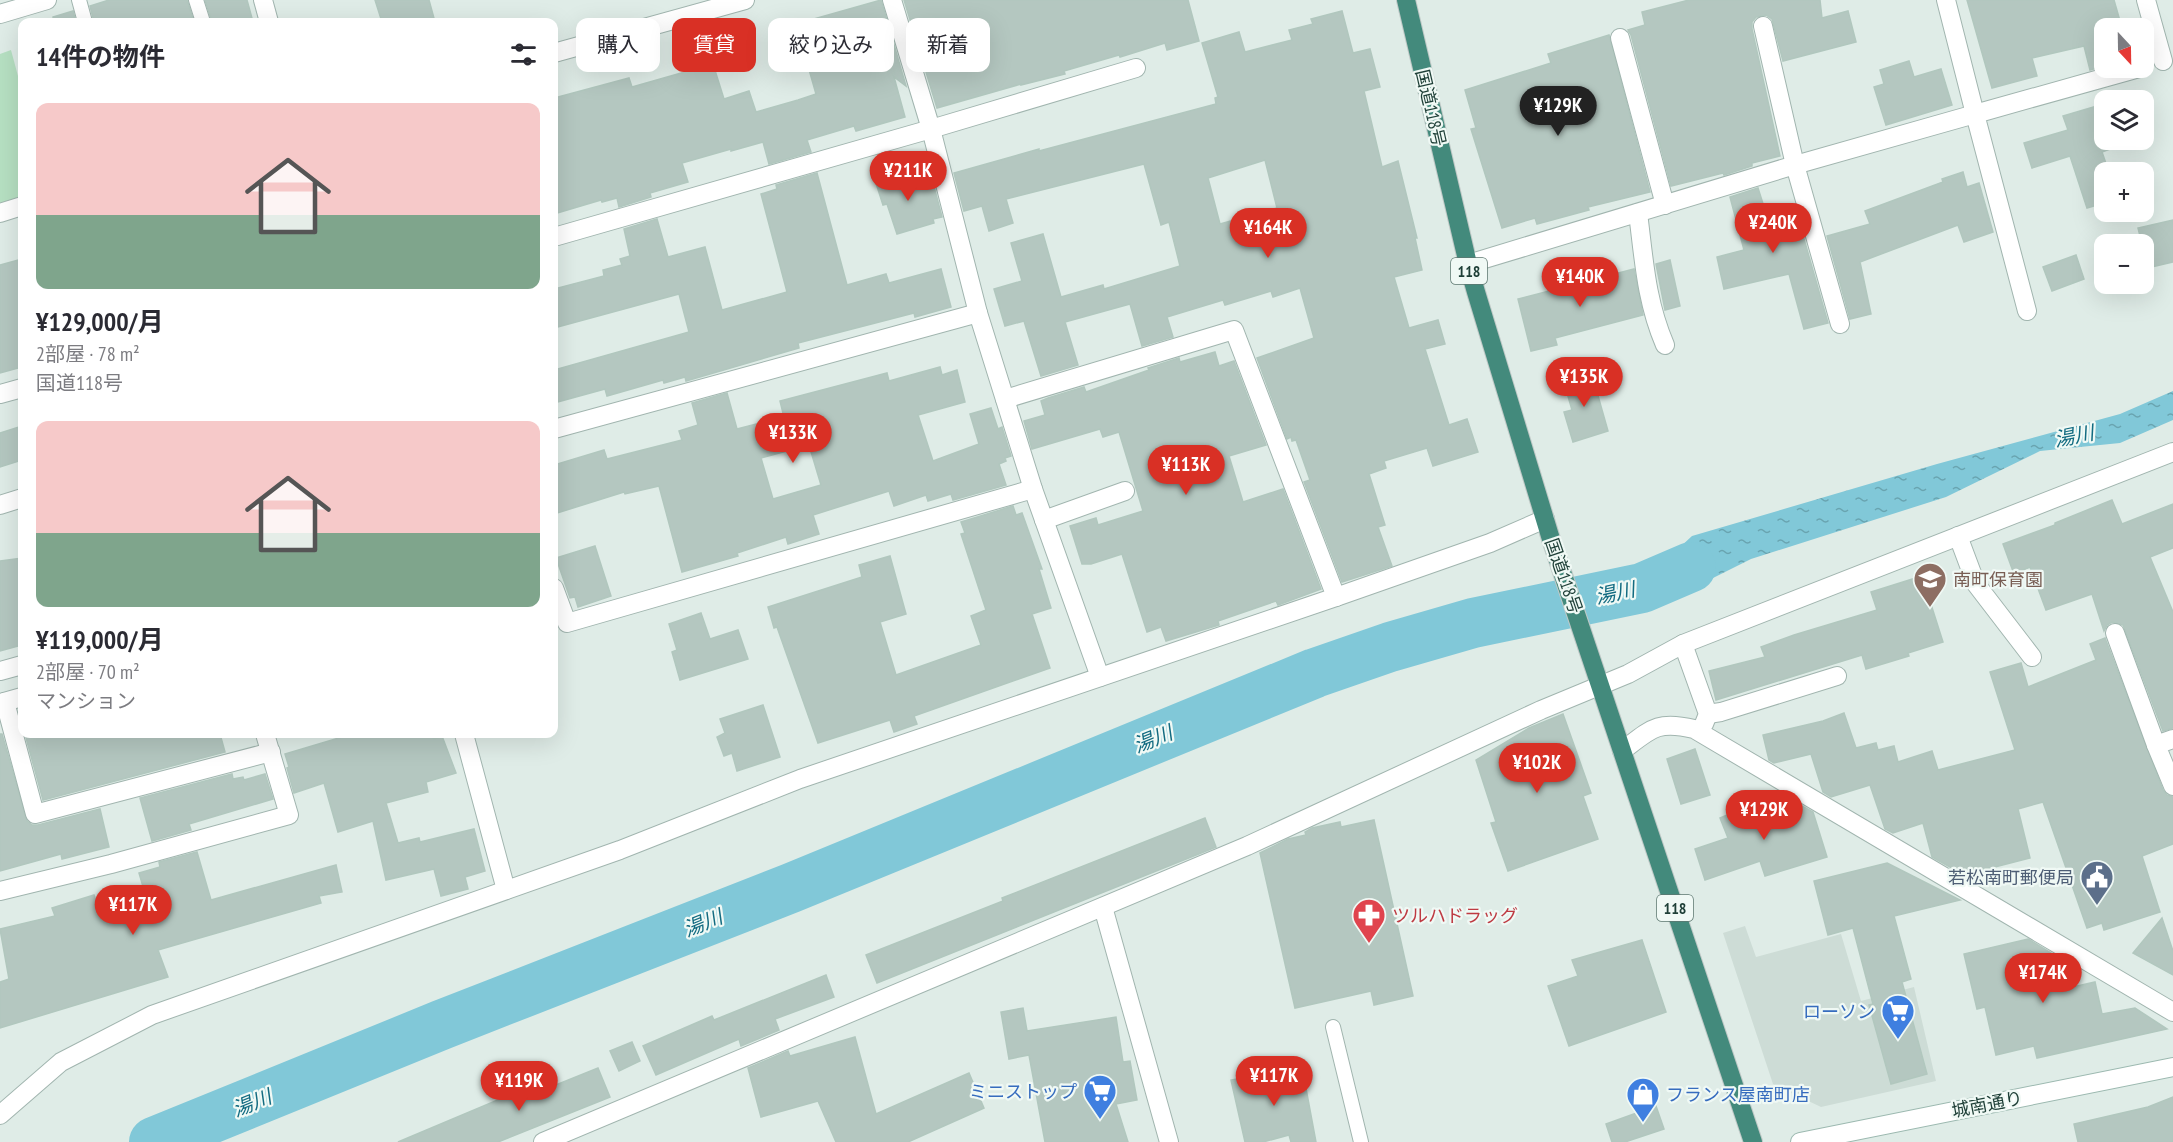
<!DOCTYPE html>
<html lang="ja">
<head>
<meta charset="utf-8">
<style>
	:root { --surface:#fff; --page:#f7f7f7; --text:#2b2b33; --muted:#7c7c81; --accent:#d93025 }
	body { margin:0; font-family:"PT Sans Narrow","Noto Sans JP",sans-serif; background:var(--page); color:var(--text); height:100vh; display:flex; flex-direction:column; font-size:22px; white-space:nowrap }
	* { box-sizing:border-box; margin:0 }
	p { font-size:20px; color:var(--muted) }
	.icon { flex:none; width:33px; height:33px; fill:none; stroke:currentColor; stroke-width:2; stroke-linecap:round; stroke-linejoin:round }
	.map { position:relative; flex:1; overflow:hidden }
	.sheet { position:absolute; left:18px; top:18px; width:540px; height:720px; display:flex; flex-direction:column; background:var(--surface); border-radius:12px; box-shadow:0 6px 24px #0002 }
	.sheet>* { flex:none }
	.top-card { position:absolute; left:576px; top:18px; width:570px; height:54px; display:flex; gap:12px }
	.needle { width:39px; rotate:158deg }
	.controls { position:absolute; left:2094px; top:18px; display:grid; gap:12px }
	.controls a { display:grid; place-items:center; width:60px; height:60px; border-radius:12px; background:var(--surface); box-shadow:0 6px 24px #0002; font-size:30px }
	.price { position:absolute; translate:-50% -51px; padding:0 14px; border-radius:21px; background:var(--accent); color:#fff; font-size:20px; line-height:39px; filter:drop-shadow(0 2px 3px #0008) }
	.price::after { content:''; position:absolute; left:50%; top:36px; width:18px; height:14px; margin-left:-9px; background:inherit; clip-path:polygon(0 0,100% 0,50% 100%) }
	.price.selected { background:#222; color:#fff }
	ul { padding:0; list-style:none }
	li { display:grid; align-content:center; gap:12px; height:318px; padding:0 18px }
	li span { display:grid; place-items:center; height:186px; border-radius:12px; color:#555 }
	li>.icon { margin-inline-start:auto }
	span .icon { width:108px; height:108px; fill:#fffc; stroke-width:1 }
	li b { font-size:26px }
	h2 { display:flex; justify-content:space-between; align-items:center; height:72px; padding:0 18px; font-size:26px }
	.pill { padding:0 21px; border-radius:12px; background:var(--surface); box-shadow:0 6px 24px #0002; font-size:21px; line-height:54px }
	.pill.selected { background:var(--accent); color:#fff }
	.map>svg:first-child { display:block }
	.built { fill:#cddcd6 }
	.grass { fill:#b6e0c2 }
	.water { fill:url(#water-ripples) }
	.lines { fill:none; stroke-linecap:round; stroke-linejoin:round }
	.river { stroke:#81c8d8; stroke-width:50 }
	.building { fill:#b4c7c0; stroke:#b1c7be; stroke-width:1.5; fill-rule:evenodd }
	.service-casing { stroke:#a1b5af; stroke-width:16 }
	.minor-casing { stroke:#a1b5af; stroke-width:20 }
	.secondary-casing { stroke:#9cb9b0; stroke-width:20 }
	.trunk-casing { stroke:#c0c9c7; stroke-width:20 }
	.service { stroke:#fff; stroke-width:14 }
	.minor { stroke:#fff; stroke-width:18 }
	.secondary { stroke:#fff; stroke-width:18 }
	.trunk { stroke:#438a7c; stroke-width:18 }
	.labels { text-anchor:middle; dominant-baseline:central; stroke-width:4.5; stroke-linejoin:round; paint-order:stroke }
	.shield { fill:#f0f9f5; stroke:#5d7770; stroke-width:1.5 }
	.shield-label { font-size:16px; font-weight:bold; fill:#1e3f37 }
	.street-label { font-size:18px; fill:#1e3f37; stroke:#f0f9f5 }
	.education-label { font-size:18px; fill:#785e54; stroke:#f0f9f5; text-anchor:start }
	.service-label { font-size:18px; fill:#4e5e75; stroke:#f0f9f5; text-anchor:end }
	.health-label { font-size:18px; fill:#be3a42; stroke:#f0f9f5; text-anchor:start }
	.shop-label { font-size:18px; fill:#366cbe; stroke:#f0f9f5; text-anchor:end }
	.water-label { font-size:20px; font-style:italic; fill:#126b81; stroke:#f0f9f5 }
</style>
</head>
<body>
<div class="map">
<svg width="2173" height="1142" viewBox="0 0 2173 1142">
	<defs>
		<pattern id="water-ripples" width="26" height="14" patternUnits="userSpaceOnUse" patternTransform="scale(1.5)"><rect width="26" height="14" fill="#81c8d8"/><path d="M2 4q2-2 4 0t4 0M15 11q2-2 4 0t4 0" fill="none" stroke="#69a4b0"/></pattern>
	</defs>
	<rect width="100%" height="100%" fill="#dfece7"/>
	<!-- built -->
	<polygon class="built" points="1745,926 1756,957 1841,934 1861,1001 1914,987 1936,1081 1821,1107 1773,1084 1723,933"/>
	<!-- grass -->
	<polygon class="grass" points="11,50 22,91 22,197 0,203 0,54"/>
	<!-- water -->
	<polygon class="water" points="2173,391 2173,420 2120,443 2040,451 1946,497 1751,559 1699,585 1655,597 1627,591 1650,575 1692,536 1937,464 2120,414"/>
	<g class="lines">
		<!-- river -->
		<polyline class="river" points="154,1142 441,1025 791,888 1315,673 1390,647 1473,623 1642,588 1691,567"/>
	</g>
	<!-- building -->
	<g class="building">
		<polygon points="109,0 187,0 194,22 94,22 90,6"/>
		<polygon points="205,0 247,0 253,22 212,22"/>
		<polygon points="375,0 429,0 435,22 382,22"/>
		<polygon points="881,0 906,86 894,77 905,117 856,131 854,126 807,140 811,152 769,164 763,142 731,151 731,149 682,163 688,182 650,193 651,197 619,207 617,198 602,202 601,200 554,214 554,98 629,78 632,87 713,64 724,99 749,91 756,112 798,100 816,94 796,24"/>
		<polygon points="904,0 1188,0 1199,41 1167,50 1165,43 1120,57 1119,55 1064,71 1065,74 1021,85 1021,84 937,108"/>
		<polygon points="1689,0 1820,0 1822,18 1848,11 1856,42 1783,61 1772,19 1766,15 1756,17 1752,22 1752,29 1780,156 1752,163 1752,166 1724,175 1723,173 1671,186 1631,35 1628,30 1645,25 1642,12"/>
		<polygon points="1967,0 2114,0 2122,28 2104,28 2104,66 2090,70 2084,46 2032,58 2037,76 1992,88"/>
		<polygon points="73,11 76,22 54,22 53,17"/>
		<path d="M1342,11L1353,53L1370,49L1380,87L1364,91L1382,167L1398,161L1417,238H1415L1422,270L1394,277L1409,328L1438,320L1445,344L1425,349L1449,425L1467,419L1478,452L1433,466L1427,448L1384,461L1386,468L1369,474L1385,525L1378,527L1392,566L1342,582L1304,482L1310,480L1296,440L1292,441L1291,437L1287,439L1257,358L1314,338L1300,288L1273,297L1271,291L1225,305L1223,300L1167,317L1173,337L1142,346L1130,304L1065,322L1078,365L1041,376L1024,321L1005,326L994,289L1022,281L1011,243L1043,234L1061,297L1103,285L1104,289L1180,266L1169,222L1161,225L1144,164L1006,199L1013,223L989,231L982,206L964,211L954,173L1039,149V151L1216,104L1215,98L1218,97L1202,43L1239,32L1245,52L1292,40L1289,30L1313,24L1311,19ZM1265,160L1277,208L1220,224L1208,178Z"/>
		<polygon points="1609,35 1650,192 1588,207 1589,210 1537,224 1535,218 1502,228 1471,129 1476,128 1465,90 1551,63 1548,54"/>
		<polygon points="1909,61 1914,77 1941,69 1952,105 1886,125 1874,87 1884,84 1880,70"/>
		<polygon points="2097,106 2104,131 2104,140 2107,140 2110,149 2102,152 2109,172 2104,172 2104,203 2087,208 2070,156 2032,168 2024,143 2068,130 2063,116"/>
		<polygon points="896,169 902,189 932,179 942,217 933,219 934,223 897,234 887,204 883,205 874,177"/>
		<polygon points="1963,172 1967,187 1979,183 1993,232 1964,242 1958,225 1860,262 1871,314 1850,319 1827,236 1870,224 1865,211 1943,182 1942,179"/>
		<polygon points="817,173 847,285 886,274 889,283 941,269 951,307 915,317 914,313 798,343 799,348 686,381 685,377 664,383 663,380 607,396 605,389 554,403 554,370 689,332 679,294 554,328 554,289 604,276 603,270 622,265 620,259 630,256 624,229 657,219 668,257 705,247 722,310 787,292 761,194 777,189 776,185"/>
		<polygon points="1758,188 1765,210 1794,204 1828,323 1804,329 1789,274 1724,289 1717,257 1744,250 1730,197"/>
		<polygon points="2173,220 2173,262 2147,268 2144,244 2142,244 2138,228"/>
		<polygon points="2076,255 2084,279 2052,291 2043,267"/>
		<polygon points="22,259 22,367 0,373 0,265"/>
		<polygon points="1670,260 1680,306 1665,310 1656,264"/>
		<polygon points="1634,269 1643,315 1555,338 1557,345 1531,351 1518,299"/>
		<polygon points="1215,352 1219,366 1234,361 1266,445 1229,456 1243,502 1283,489 1321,589 1278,605 1276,601 1218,621 1219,625 1166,641 1161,627 1147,632 1122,554 1091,564 1082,564 1070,526 1096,518 1098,525 1143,511 1119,432 1103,437 1100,429 1032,449 1024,421 1045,415 1041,401 1048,398 1084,387 1086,392 1149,370 1148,368 1179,358 1180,362"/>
		<path d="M940,367L942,375L957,370L965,402L918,415L933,461L979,444L970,414L991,408L998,429L1002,427L1011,456L1005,458L1006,461L999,464L1006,485L953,500L951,494L928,501L926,495L894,506L889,491L813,515L819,534L788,544L786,537L737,553L738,556L682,572L659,486L625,494L624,492L554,514V465L604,450L607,459L682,440L679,431L698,425L692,403L727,393L737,429L784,417L780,401L887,373L889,381ZM809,445L821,485L773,499L761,458Z"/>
		<polygon points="1591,371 1608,431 1573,442 1564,412 1572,410 1563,379"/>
		<polygon points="22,426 22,460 0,467 0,433"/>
		<polygon points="2112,500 2122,524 2173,504 2173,548 2150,557 2173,612 2173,728 2163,731 2123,625 2112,622 2107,625 2104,631 2092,594 2046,610 2030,567 2014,574 2003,544 2055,525 2055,523"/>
		<polygon points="1013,506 1016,515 1022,513 1042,569 1039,569 1051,608 1032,614 1050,668 914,716 917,724 894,732 890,720 818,743 777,627 774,628 768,607 862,577 859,565 890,556 906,614 880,622 896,675 981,645 971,616 986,610 961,534 965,533 961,522"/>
		<polygon points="595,546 611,596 578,607 575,597 570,598 556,558"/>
		<polygon points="22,558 22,645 0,651 0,561"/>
		<polygon points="1922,576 1943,642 1908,653 1909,656 1866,669 1862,655 1716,700 1709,671 1765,657 1761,647 1794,635 1877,610 1871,592"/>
		<polygon points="701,613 710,639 738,630 748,659 680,680 672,652 677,650 669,624"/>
		<polygon points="2105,638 2163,790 2167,795 2173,797 2173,844 2142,856 2160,912 2104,930 2102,923 2087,928 2043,802 2018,809 2030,858 1964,875 1932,857 1923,823 1893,833 1885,829 1870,785 1831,797 1823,792 1811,754 1774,763 1769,760 1763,735 1823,721 1844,713 1856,748 1876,743 1878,750 1894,746 1898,762 1932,751 1938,770 2015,750 1990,672 2021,663 2028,687 2096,660 2090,644"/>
		<polygon points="763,705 780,757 737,771 732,753 724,756 717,737 725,733 720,719"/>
		<polygon points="1563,714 1591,793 1583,796 1598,839 1508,871 1491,823 1496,822 1476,760 1529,728"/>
		<polygon points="0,734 2,734 27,821 32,825 38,825 100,809 109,847 62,859 61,854 0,871"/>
		<polygon points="25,734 220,734 225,752 43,800"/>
		<polygon points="352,734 432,734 434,739 442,736 456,773 426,782 428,792 386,803 398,843 419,838 420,842 474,829 485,871 465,877 468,889 441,896 434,869 386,880 373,821 338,832 324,783 294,793 287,768 289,767 285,754"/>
		<polygon points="1695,749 1710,795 1681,804 1667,759"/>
		<polygon points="232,774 233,779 243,777 244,780 265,774 273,799 189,824 191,830 152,841 140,798"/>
		<polygon points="1762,801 1767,813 1795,802 1813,812 1827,857 1765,876 1760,861 1705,880 1695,849 1728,838 1720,818"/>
		<polygon points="1205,818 1216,847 877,983 866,955 1003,901 1002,898"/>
		<polygon points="1374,820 1413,996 1374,1005 1371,991 1295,1008 1260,853 1288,839 1306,835 1305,832 1312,828 1340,822 1341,827"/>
		<polygon points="197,852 211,900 336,865 342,892 319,896 321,903 158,950 168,977 0,1028 0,982 9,979 0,929 55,916 52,908 94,895 101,916 147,900 139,873 160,867 159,862"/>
		<polygon points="1887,863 1960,900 1894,916 1911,979 1902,982 1927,1074 1891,1084 1869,1005 1873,1004 1853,928 1828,935 1814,881"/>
		<polygon points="2162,918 2173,951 2173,975 2133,953"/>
		<polygon points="2028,939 2051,953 2060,990 2095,982 2102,1014 2135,1008 2167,1029 2037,1058 2034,1046 1996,1055 1985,1007 1977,1009 1964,954"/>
		<polygon points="1642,940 1666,1012 1569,1046 1548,986 1578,976 1572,960"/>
		<polygon points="826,975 834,997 775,1019 779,1030 741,1046 739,1039 656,1075 643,1046 712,1016 714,1020"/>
		<polygon points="1023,1008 1027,1031 1116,1017 1123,1062 1130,1061 1137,1100 1116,1104 1128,1142 1045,1142 1029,1055 1009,1059 1001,1012"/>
		<polygon points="855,1037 876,1114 969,1073 984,1108 908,1142 836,1142 818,1101 761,1117 748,1068 788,1051 790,1056"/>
		<polygon points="632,1042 640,1061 619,1071 610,1051"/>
		<polygon points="1302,1067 1316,1142 1291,1142 1289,1135 1263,1142 1245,1142 1231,1080"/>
		<polygon points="598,1068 610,1097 498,1142 398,1142 533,1085 536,1093"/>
		<polygon points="2173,1097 2173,1142 2078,1142 2074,1124 2148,1107"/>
		<polygon points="1656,1106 1664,1129 1625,1142 1612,1142 1606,1124"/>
	</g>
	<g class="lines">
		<defs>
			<g id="service">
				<polyline points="79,0 85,22"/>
				<polyline points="196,0 203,22"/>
				<polyline points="1333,1027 1361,1142"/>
			</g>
			<g id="minor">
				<polyline points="263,0 269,22"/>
				<polyline points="892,0 931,129 978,313 1033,489 1100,677"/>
				<polyline points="2146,0 2163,61"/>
				<polyline points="0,14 47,0"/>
				<polyline points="1763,26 1795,165 1840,324"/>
				<polyline points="1620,38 1665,205"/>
				<polyline points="554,53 745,0"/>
				<polyline points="0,213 22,206"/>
				<path d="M1638,213C1644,260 1646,301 1665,345"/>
				<polyline points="554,237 931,129 1136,68"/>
				<polyline points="1468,264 1795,165 1975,114 1946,0"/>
				<polyline points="2027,311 1975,114 2139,68"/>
				<polyline points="0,394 22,388"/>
				<polyline points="1005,399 1234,330 1336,597"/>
				<polyline points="554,429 978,313"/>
				<polyline points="0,505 22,498"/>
				<polyline points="1044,520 1125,491"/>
				<polyline points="1958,536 1976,584 2032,657"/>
				<polyline points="554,588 567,623 1033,489"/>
				<polyline points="2115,633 2156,745"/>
				<polyline points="1683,644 1708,714 1704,724"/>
				<polyline points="0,671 22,665"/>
				<polyline points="5,702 35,814 271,752"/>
				<polyline points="0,703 22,697"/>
				<polyline points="1708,714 1721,712 1837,676"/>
				<polyline points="464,734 506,890"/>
				<polyline points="2173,739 2156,745 2173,786"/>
				<path d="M1622,751C1651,729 1657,720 1694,729L2173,1012"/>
				<polyline points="0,891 111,864 289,815 265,734"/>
				<polyline points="1103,907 1169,1142"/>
				<polyline points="0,1115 61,1062 152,1015 620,850 800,779 1336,597 1490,543 1545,519"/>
				<polyline points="543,1142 1247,846 1541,710 1628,674 1683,644 2173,452"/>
			</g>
			<polyline id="secondary" points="1800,1142 2173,1067"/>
			<polyline id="trunk" points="1406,0 1468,264 1476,292 1550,536 1753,1142"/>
		</defs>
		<!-- service casing -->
		<use href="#service" class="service-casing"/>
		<!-- minor casing -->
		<use href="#minor" class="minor-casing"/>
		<!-- secondary casing -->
		<use href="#secondary" class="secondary-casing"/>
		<!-- trunk casing -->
		<use href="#trunk" class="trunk-casing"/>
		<!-- service -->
		<use href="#service" class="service"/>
		<!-- minor -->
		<use href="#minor" class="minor"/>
		<!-- secondary -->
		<use href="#secondary" class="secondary"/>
		<!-- trunk -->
		<use href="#trunk" class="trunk"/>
	</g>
	<!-- icons -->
	<defs>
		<symbol id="school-pin" viewBox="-11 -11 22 30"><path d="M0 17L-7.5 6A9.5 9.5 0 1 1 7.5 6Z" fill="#8d6e63" stroke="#f0f9f5"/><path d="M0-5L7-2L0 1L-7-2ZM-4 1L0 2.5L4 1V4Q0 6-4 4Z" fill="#fff"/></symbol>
		<symbol id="civic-pin" viewBox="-11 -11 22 30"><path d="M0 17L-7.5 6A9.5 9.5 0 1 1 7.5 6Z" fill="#5c6f8a" stroke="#f0f9f5"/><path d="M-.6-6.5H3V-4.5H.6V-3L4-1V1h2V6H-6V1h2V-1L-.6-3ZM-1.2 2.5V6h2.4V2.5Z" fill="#fff"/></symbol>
		<symbol id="pharmacy-pin" viewBox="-11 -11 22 30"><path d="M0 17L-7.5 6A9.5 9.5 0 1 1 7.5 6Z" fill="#e0444e" stroke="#f0f9f5"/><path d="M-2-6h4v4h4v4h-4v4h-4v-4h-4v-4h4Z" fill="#fff"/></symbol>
		<symbol id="supermarket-pin" viewBox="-11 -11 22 30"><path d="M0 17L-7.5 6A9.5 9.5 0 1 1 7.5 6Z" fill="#3f7fe0" stroke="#f0f9f5"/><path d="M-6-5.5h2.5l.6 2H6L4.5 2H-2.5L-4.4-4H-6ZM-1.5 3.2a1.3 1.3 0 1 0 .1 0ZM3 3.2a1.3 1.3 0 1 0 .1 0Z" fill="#fff"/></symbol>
		<symbol id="shop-pin" viewBox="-11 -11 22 30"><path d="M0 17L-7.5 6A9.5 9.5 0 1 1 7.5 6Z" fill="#3f7fe0" stroke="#f0f9f5"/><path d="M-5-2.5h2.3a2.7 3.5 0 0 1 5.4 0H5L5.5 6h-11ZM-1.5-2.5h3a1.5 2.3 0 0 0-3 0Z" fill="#fff"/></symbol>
	</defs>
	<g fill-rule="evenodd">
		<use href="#school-pin" x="1911" y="560" width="38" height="52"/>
		<use href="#civic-pin" x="2078" y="858" width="38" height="52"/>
		<use href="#pharmacy-pin" x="1350" y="896" width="38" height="52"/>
		<use href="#supermarket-pin" x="1879" y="992" width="38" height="52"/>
		<use href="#supermarket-pin" x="1081" y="1072" width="38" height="52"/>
		<use href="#shop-pin" x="1624" y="1075" width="38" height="52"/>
	</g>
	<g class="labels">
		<!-- shield labels -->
		<g class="shield">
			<rect x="1451" y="258" width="36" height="26" rx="4.5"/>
			<rect x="1657" y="895" width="36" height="26" rx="4.5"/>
		</g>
		<g class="shield-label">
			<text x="1469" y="271">118</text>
			<text x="1675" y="908">118</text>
		</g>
		<!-- street labels -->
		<g class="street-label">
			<text transform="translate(1431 108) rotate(77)">国道118号</text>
			<text transform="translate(1564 576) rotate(71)">国道118号</text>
			<text transform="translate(1987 1104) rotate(-11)">城南通り</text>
		</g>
		<!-- education labels -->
		<g class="education-label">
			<text x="1953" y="579">南町保育園</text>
		</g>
		<!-- service labels -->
		<g class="service-label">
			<text x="2074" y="877">若松南町郵便局</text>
		</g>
		<!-- health labels -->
		<g class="health-label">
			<text x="1392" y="915">ツルハドラッグ</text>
		</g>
		<!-- shop labels -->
		<g class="shop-label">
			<text x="1875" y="1011">ローソン</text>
			<text x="1077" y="1091">ミニストップ</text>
			<text x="1666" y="1094" text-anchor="start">フランス屋南町店</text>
		</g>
		<!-- water labels -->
		<g class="water-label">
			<text transform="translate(2074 436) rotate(-11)">湯川</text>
			<text transform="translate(1615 593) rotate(-12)">湯川</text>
			<text transform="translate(1153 739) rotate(-22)">湯川</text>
			<text transform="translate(703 923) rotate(-22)">湯川</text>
			<text transform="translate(252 1103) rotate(-22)">湯川</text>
		</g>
	</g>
</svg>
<div class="controls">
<a><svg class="needle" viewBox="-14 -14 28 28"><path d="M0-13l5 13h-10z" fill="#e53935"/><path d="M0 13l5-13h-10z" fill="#7c7c81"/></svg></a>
<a><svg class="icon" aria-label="layers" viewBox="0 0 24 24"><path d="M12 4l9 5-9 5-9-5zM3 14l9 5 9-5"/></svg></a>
<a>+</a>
<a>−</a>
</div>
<b class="price selected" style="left:1558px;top:137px">¥129K</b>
<b class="price" style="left:908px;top:202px">¥211K</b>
<b class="price" style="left:1773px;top:254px">¥240K</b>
<b class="price" style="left:1268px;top:259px">¥164K</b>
<b class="price" style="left:1580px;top:308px">¥140K</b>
<b class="price" style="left:1584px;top:408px">¥135K</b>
<b class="price" style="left:793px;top:464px">¥133K</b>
<b class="price" style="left:1186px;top:496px">¥113K</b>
<b class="price" style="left:1537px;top:794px">¥102K</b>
<b class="price" style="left:1764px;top:841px">¥129K</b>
<b class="price" style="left:133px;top:936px">¥117K</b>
<b class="price" style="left:2043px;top:1004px">¥174K</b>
<b class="price" style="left:1274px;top:1107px">¥117K</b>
<b class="price" style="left:519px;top:1112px">¥119K</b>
<div class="top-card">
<a class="pill">購入</a>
<a class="pill selected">賃貸</a>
<a class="pill">絞り込み</a>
<a class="pill">新着</a>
</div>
<section class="sheet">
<h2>14件の物件<svg class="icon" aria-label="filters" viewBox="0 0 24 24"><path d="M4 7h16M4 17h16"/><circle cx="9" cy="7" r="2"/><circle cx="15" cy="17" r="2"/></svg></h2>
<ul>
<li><span style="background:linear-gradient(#f6c9c9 60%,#7fa58c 0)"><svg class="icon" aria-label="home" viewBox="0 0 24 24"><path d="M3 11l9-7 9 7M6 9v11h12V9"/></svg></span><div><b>¥129,000/月</b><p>2部屋 · 78 m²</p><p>国道118号</p></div></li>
<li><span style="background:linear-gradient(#f6c9c9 60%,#7fa58c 0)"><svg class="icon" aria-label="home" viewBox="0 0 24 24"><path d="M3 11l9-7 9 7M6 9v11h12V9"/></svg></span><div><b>¥119,000/月</b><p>2部屋 · 70 m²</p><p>マンション</p></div></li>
</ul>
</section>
</div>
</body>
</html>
